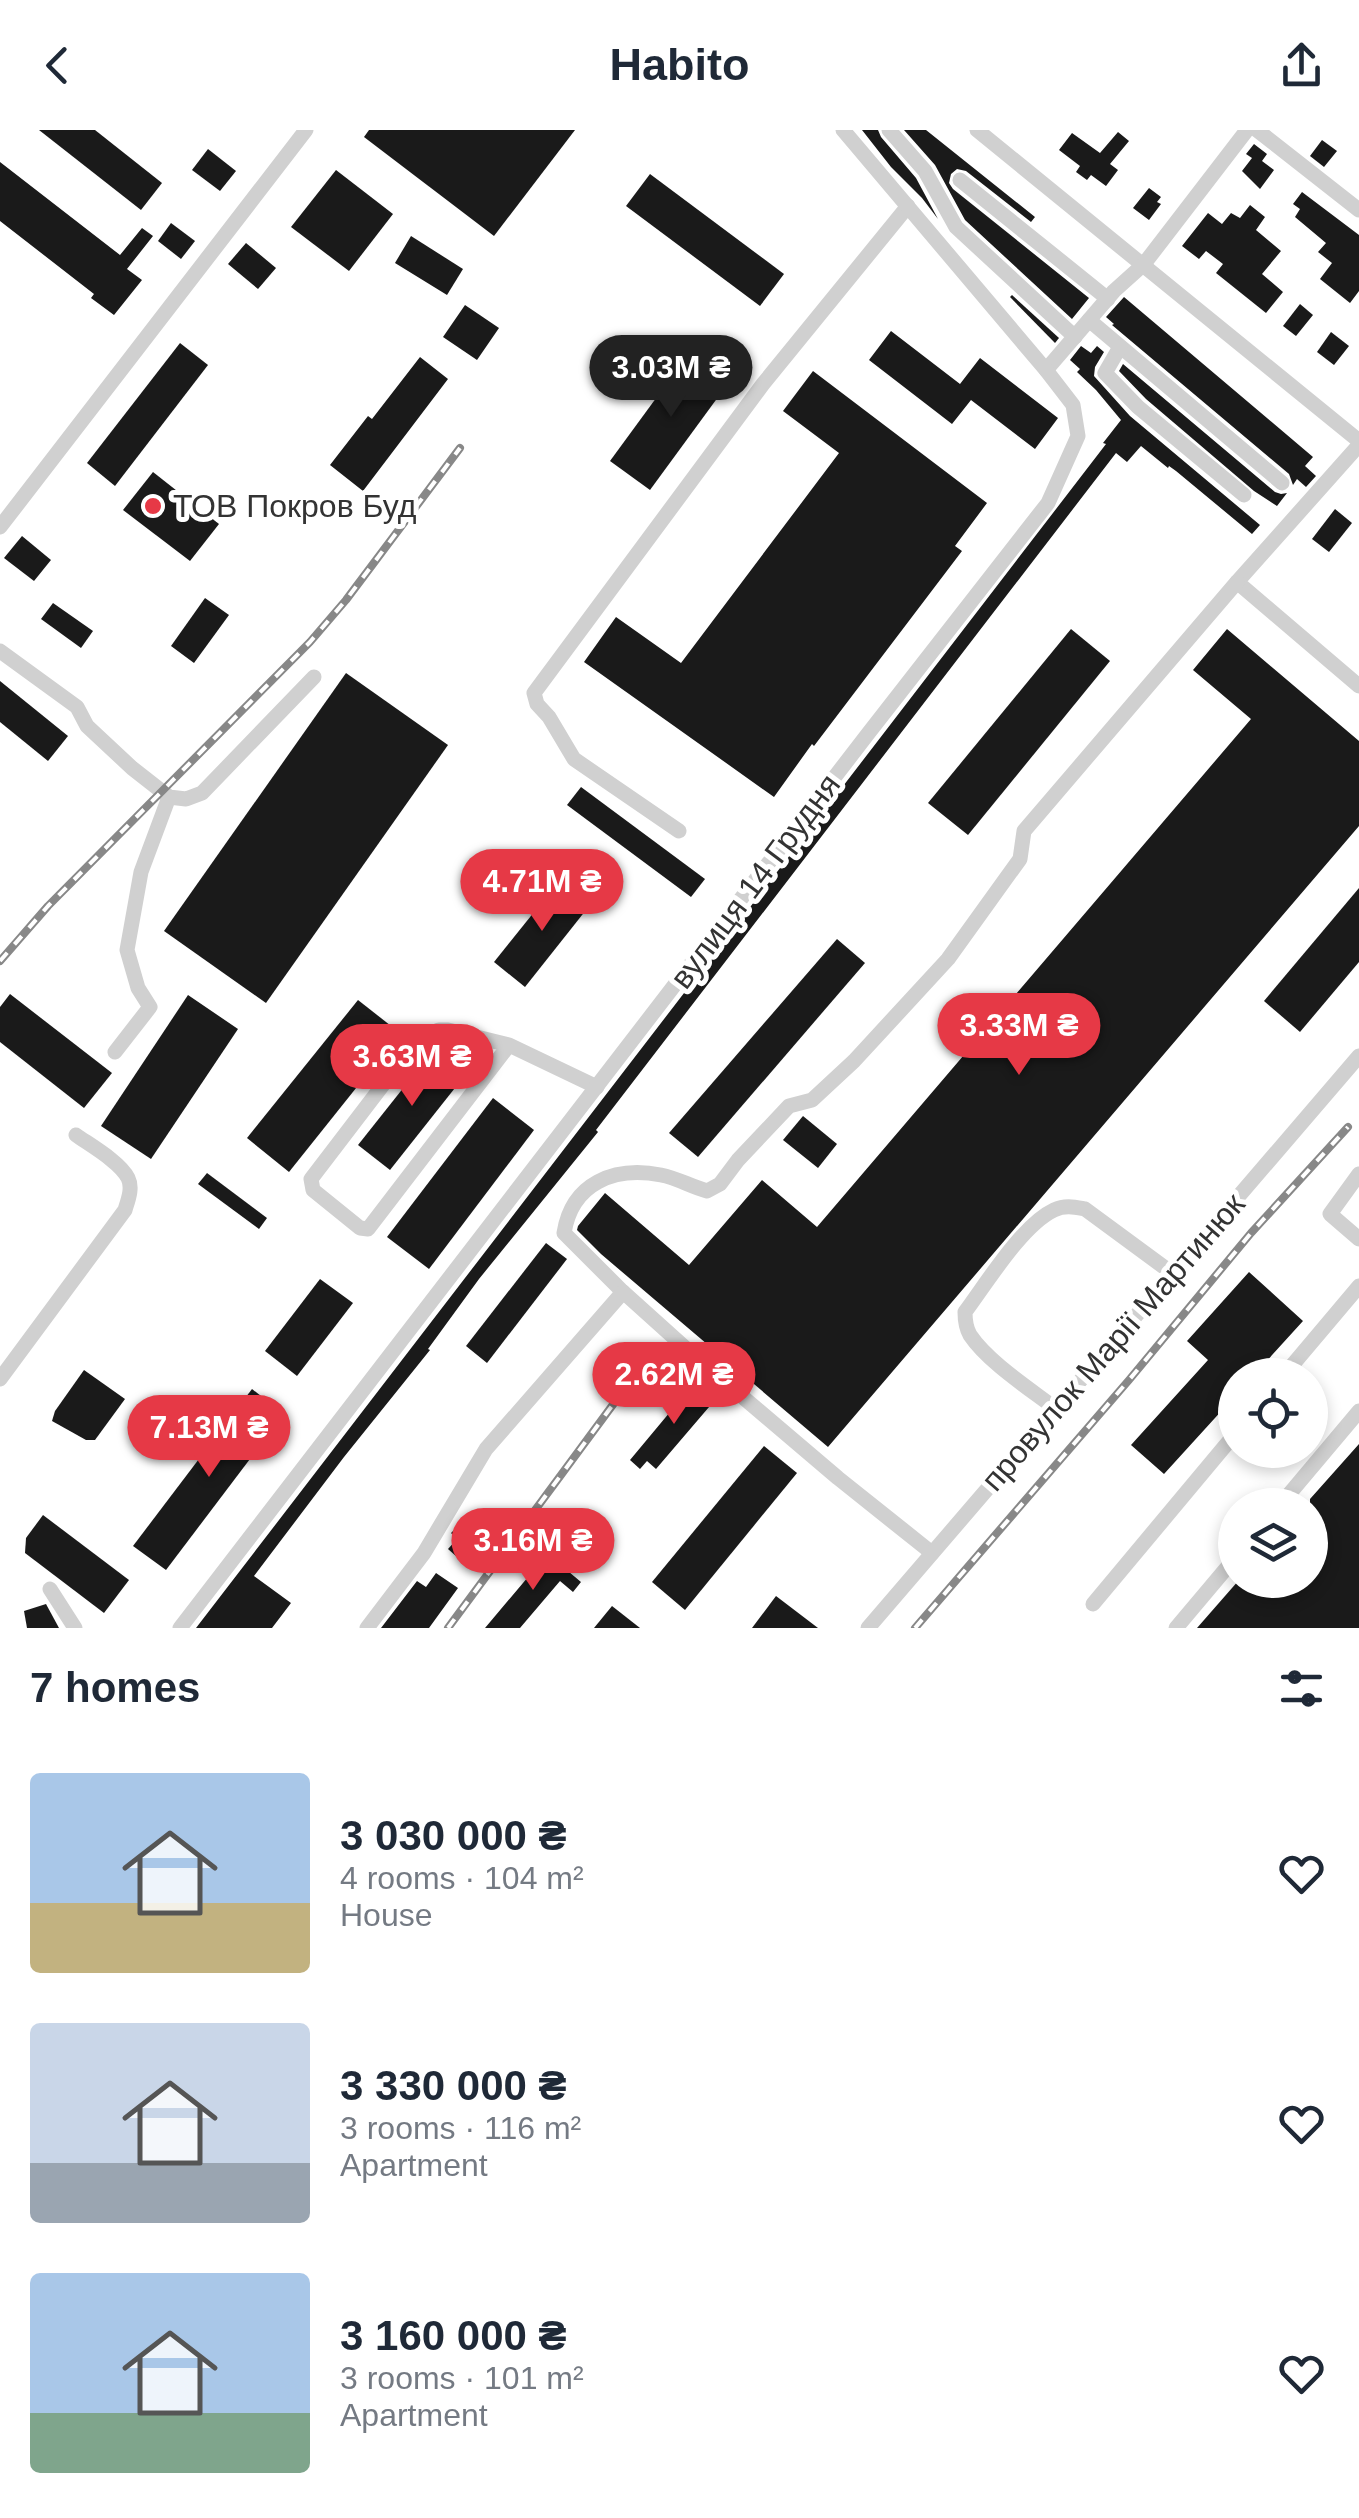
<!DOCTYPE html>
<html lang="en">
<head>
<meta charset="utf-8">
<style>
	:root { --surface:#fff; --page:#f6f6f7; --text:#1f2937; --muted:#747a83; --accent:#e63946 }
	body { margin:0; font-family:Helvetica,sans-serif; background:var(--page); color:var(--text); height:100vh; display:flex; flex-direction:column; font-size:38px; white-space:nowrap }
	* { box-sizing:border-box; margin:0 }
	p { font-size:32px; color:var(--muted) }
	.icon { flex:none; width:55px; height:55px; fill:none; stroke:currentColor; stroke-width:2; stroke-linecap:round; stroke-linejoin:round }
	.map { position:relative; height:1498px; overflow:hidden }
	.sheet { display:flex; flex-direction:column; background:var(--surface); flex:1 }
	.sheet>* { flex:none }
	.buttons { position:absolute; left:1218px; top:1228px; display:grid; gap:20px }
	.buttons a { display:grid; place-items:center; width:110px; height:110px; border-radius:50%; background:var(--surface); box-shadow:0 5px 15px #0003; font-size:50px }
	.price { position:absolute; translate:-50% -85px; padding:0 22px; border-radius:35px; background:var(--accent); color:#fff; font-size:32px; line-height:65px; filter:drop-shadow(0 2px 5px #0008) }
	.price::after { content:''; position:absolute; left:50%; top:60px; width:30px; height:22px; margin-left:-15px; background:inherit; clip-path:polygon(0 0,100% 0,50% 100%) }
	.price.selected { background:#222; color:#fff }
	ul { padding:0; list-style:none }
	li { display:flex; align-items:center; gap:30px; height:250px; padding:0 30px }
	li span { display:grid; place-items:center; flex:none; width:280px; height:200px; border-radius:10px; color:#555 }
	li>.icon { margin-inline-start:auto }
	span .icon { width:120px; height:120px; fill:#fffc; stroke-width:1 }
	li b { font-size:42px }
	h2 { display:flex; justify-content:space-between; align-items:center; height:120px; padding:0 30px; font-size:42px }
	header { display:flex; justify-content:space-between; align-items:center; height:130px; padding:0 30px; background:var(--surface); font-size:45px; font-weight:600 }
	.map>svg:first-child { display:block }
	.building { fill:#1a1a1a }
	.lines { fill:none; stroke-linecap:round; stroke-linejoin:round }
	.minor { stroke:#d0d0d0; stroke-width:15 }
	.rail-casing { stroke:#888; stroke-width:8 }
	.rail { stroke:#fff; stroke-width:4; stroke-dasharray:11; stroke-linecap:butt }
	.poi-dot { fill:#e63946; stroke:#fff; stroke-width:4 }
	.labels { text-anchor:middle; dominant-baseline:central; stroke-width:10; stroke-linejoin:round; paint-order:stroke }
	.poi-label { font-size:32px; fill:#333; stroke:#fff; text-anchor:start }
	.street-label { font-size:32px; fill:#333; stroke:#fff }
</style>
</head>
<body>
<header><svg class="icon" aria-label="back" viewBox="0 0 24 24"><path d="M15 5l-7 7 7 7"/></svg>Habito<svg class="icon" aria-label="share" viewBox="0 0 24 24"><path d="M12 15V3M7 8l5-5 5 5M5 13v7h14v-7"/></svg></header>
<div class="map">
<svg width="1359" height="1498" viewBox="0 0 1359 1498">
	<rect width="100%" height="100%" fill="#fff"/>
	<!-- building -->
	<g class="building">
		<polygon points="39,0 95,0 162,53 141,80"/>
		<polygon points="369,0 575,0 494,106 364,7"/>
		<polygon points="862,0 878,0 881,7 916,48 938,89 922,68 891,37"/>
		<polygon points="904,0 926,0 1035,87 1031,92 966,41 957,39 951,44 949,53 953,59 1089,168 1072,189 965,90 935,35"/>
		<polygon points="1118,2 1129,11 1110,34 1118,40 1106,56 1091,45 1087,50 1076,42 1080,36 1059,20 1072,3 1100,23"/>
		<polygon points="1322,10 1337,21 1324,37 1310,26"/>
		<polygon points="1254,14 1267,24 1262,31 1274,40 1260,59 1242,41 1252,28 1246,24"/>
		<polygon points="208,19 236,41 220,61 192,40"/>
		<polygon points="0,32 120,125 142,98 153,106 127,139 142,150 114,185 91,168 94,164 0,91"/>
		<polygon points="336,40 393,84 349,141 291,97"/>
		<polygon points="650,44 784,144 760,176 626,76"/>
		<polygon points="1149,58 1161,67 1157,72 1161,74 1149,90 1133,78"/>
		<polygon points="1302,62 1359,105 1359,161 1350,173 1320,149 1332,133 1318,122 1326,113 1295,87 1300,79 1293,74"/>
		<polygon points="1250,75 1265,87 1256,100 1281,121 1262,144 1283,162 1266,183 1216,143 1223,134 1206,121 1199,129 1182,116 1208,83 1222,94 1231,83 1240,88"/>
		<polygon points="171,93 195,111 181,129 158,111"/>
		<polygon points="411,106 463,139 447,165 395,133"/>
		<polygon points="246,113 276,138 258,159 228,134"/>
		<polygon points="1012,165 1059,208 1055,213 1010,167"/>
		<polygon points="1124,167 1313,327 1305,336 1316,346 1306,357 1297,349 1293,355 1289,344 1112,195 1114,194 1106,187"/>
		<polygon points="1300,174 1313,185 1296,206 1283,196"/>
		<polygon points="465,175 499,198 477,230 443,207"/>
		<polygon points="891,201 960,254 980,228 1058,288 1035,319 971,270 952,294 869,230"/>
		<polygon points="1331,202 1349,216 1334,235 1317,222"/>
		<polygon points="180,213 208,235 115,356 87,333"/>
		<polygon points="1081,216 1091,223 1097,216 1104,222 1095,237 1094,246 1130,286 1260,395 1252,404 1176,341 1169,336 1168,338 1141,316 1127,332 1116,323 596,1000 598,1002 479,1149 428,1219 430,1220 344,1327 254,1446 291,1473 272,1498 196,1498 1106,314 1103,313 1121,290 1096,260 1077,242 1080,239 1070,230"/>
		<polygon points="692,219 732,248 650,360 610,331"/>
		<polygon points="420,227 448,249 363,361 330,335 368,286 372,289"/>
		<polygon points="1123,234 1275,362 1281,364 1287,363 1277,376 1254,361 1146,269 1119,241"/>
		<polygon points="813,241 987,373 955,416 962,421 814,616 812,614 774,667 584,532 616,487 681,533 839,323 783,281"/>
		<polygon points="153,342 219,394 190,431 123,380"/>
		<polygon points="1335,379 1352,393 1329,422 1312,409"/>
		<polygon points="22,406 51,430 34,451 4,428"/>
		<polygon points="205,468 229,485 194,533 171,516"/>
		<polygon points="53,473 93,501 81,518 41,489"/>
		<polygon points="1071,499 1110,531 968,705 928,673"/>
		<polygon points="1227,499 1359,611 1359,696 828,1317 601,1124 577,1100 578,1096 605,1063 689,1135 762,1050 817,1097 1251,589 1193,540"/>
		<polygon points="346,543 448,615 266,873 164,801"/>
		<polygon points="0,551 68,606 48,631 0,592"/>
		<polygon points="581,657 705,749 691,767 567,675"/>
		<polygon points="559,751 590,775 525,857 494,832"/>
		<polygon points="1359,758 1359,832 1300,902 1264,871"/>
		<polygon points="837,809 865,833 698,1027 669,1003"/>
		<polygon points="10,864 112,943 84,978 0,912 0,877"/>
		<polygon points="188,865 238,899 151,1029 101,996"/>
		<polygon points="358,870 400,903 289,1042 247,1008"/>
		<polygon points="435,918 466,944 390,1040 358,1015"/>
		<polygon points="493,968 534,1000 429,1139 387,1107"/>
		<polygon points="803,986 837,1014 818,1038 783,1010"/>
		<polygon points="207,1043 267,1088 259,1099 198,1054"/>
		<polygon points="546,1113 567,1129 487,1233 466,1216"/>
		<polygon points="1249,1142 1303,1191 1254,1245 1235,1245 1235,1266 1164,1344 1131,1315 1208,1230 1187,1211"/>
		<polygon points="320,1149 353,1173 297,1246 265,1221"/>
		<polygon points="84,1240 125,1269 95,1310 86,1310 52,1291 55,1281"/>
		<polygon points="695,1252 715,1270 656,1339 647,1331 640,1339 630,1330"/>
		<polygon points="252,1259 284,1284 166,1440 133,1416"/>
		<polygon points="1359,1314 1359,1498 1197,1498 1239,1450 1310,1450 1310,1369"/>
		<polygon points="764,1316 797,1343 685,1480 652,1452"/>
		<polygon points="43,1385 129,1450 104,1483 25,1423 26,1408"/>
		<polygon points="461,1393 467,1399 471,1395 480,1403 457,1427 448,1419 457,1409 451,1403"/>
		<polygon points="544,1421 581,1452 573,1462 560,1451 520,1498 485,1498 539,1434 536,1431"/>
		<polygon points="436,1443 458,1458 429,1498 381,1498 417,1451 426,1457"/>
		<polygon points="776,1466 818,1498 752,1498"/>
		<polygon points="46,1474 59,1498 27,1498 24,1481"/>
		<polygon points="612,1476 640,1498 594,1498"/>
	</g>
	<g class="lines">
		<!-- minor -->
		<g class="minor">
			<polyline points="889,0 925,41 956,97 1075,207"/>
			<polyline points="977,0 1359,311"/>
			<polyline points="1257,0 1359,80"/>
			<polyline points="960,50 1108,169"/>
			<polyline points="1089,190 1282,353"/>
			<polyline points="1120,217 1105,243 1138,277 1244,365"/>
			<polyline points="1046,240 1114,161 1144,134 1247,0"/>
			<polyline points="1359,315 1237,452 1359,556"/>
			<polyline points="0,397 306,0"/>
			<polyline points="0,521 77,577 87,596 132,638 169,667 186,669 202,663 314,547"/>
			<polyline points="679,701 574,629 549,587 537,574 534,563 763,254 908,76"/>
			<polyline points="509,915 368,1099 360,1098 313,1060 311,1049 418,909 439,900 448,900 509,915 597,957"/>
			<polyline points="115,922 150,877 138,858 127,820 141,742 169,667"/>
			<polyline points="1359,1044 1330,1084 1359,1109"/>
			<polyline points="1284,1245 1359,1156"/>
			<path d="M0,1249L125,1080C128,1070 133,1058 128,1048C120,1032 90,1015 76,1005"/>
			<path d="M1056,1279C1030,1259 988,1232 970,1205C966,1198 965,1191 965,1182C986,1154 1022,1095 1054,1080C1065,1075 1074,1077 1085,1079L1172,1143"/>
			<polyline points="1280,1375 1359,1281"/>
			<path d="M932,1423L838,1348L691,1223L621,1160L564,1103C572,1053 614,1036 661,1045C677,1048 692,1057 707,1061L720,1054L738,1030L789,976L812,970L854,931L948,829L1020,729L1024,701L1237,452"/>
			<polyline points="50,1459 75,1498"/>
			<polyline points="1093,1474 1235,1304"/>
			<polyline points="180,1498 867,605 1048,373 1078,306 1073,275 1046,240 843,0"/>
			<polyline points="367,1498 424,1423 486,1319 623,1162"/>
			<polyline points="868,1498 1359,926"/>
			<polyline points="1176,1498 1235,1428"/>
		</g>
		<defs>
			<g id="rail">
				<polyline points="0,831 48,776 310,512 346,470 460,318"/>
				<polyline points="448,1498 640,1238"/>
				<polyline points="915,1498 1129,1250 1251,1103 1348,997"/>
			</g>
		</defs>
		<!-- rail casing -->
		<use href="#rail" class="rail-casing"/>
		<!-- rail -->
		<use href="#rail" class="rail"/>
	</g>
	<!-- markers -->
	<circle class="poi-dot" cx="153" cy="376" r="10"/>
	<g class="labels">
		<!-- poi labels -->
		<g class="poi-label">
			<text x="173" y="376">ТОВ Покров Буд</text>
		</g>
		<!-- street labels -->
		<g class="street-label">
			<text transform="translate(755 751) rotate(-53)">вулиця 14 Грудня</text>
			<text transform="translate(1113 1212) rotate(-49)">провулок Марії Мартинюк</text>
		</g>
	</g>
</svg>
<div class="buttons">
<a><svg class="icon" aria-label="locate" viewBox="0 0 24 24"><circle cx="12" cy="12" r="6"/><path d="M12 2v4M12 18v4M2 12h4M18 12h4"/></svg></a>
<a><svg class="icon" aria-label="layers" viewBox="0 0 24 24"><path d="M12 4l9 5-9 5-9-5zM3 14l9 5 9-5"/></svg></a>
</div>
<b class="price selected" style="left:671px;top:290px">3.03M ₴</b>
<b class="price" style="left:542px;top:804px">4.71M ₴</b>
<b class="price" style="left:1019px;top:948px">3.33M ₴</b>
<b class="price" style="left:412px;top:979px">3.63M ₴</b>
<b class="price" style="left:674px;top:1297px">2.62M ₴</b>
<b class="price" style="left:209px;top:1350px">7.13M ₴</b>
<b class="price" style="left:533px;top:1463px">3.16M ₴</b>
</div>
<section class="sheet">
<h2>7 homes<svg class="icon" aria-label="filters" viewBox="0 0 24 24"><path d="M4 7h16M4 17h16"/><circle cx="9" cy="7" r="2"/><circle cx="15" cy="17" r="2"/></svg></h2>
<ul>
<li><span style="background:linear-gradient(#a9c7e8 65%,#c2b280 0)"><svg class="icon" aria-label="home" viewBox="0 0 24 24"><path d="M3 11l9-7 9 7M6 9v11h12V9"/></svg></span><div><b>3 030 000 ₴</b><p>4 rooms · 104 m²</p><p>House</p></div><svg class="icon" aria-label="heart" viewBox="0 0 24 24"><path d="M12 20l-8-8c-3-5 5-10 8-4 3-6 11-1 8 4z"/></svg></li>
<li><span style="background:linear-gradient(#c9d6e8 70%,#9aa5b1 0)"><svg class="icon" aria-label="home" viewBox="0 0 24 24"><path d="M3 11l9-7 9 7M6 9v11h12V9"/></svg></span><div><b>3 330 000 ₴</b><p>3 rooms · 116 m²</p><p>Apartment</p></div><svg class="icon" aria-label="heart" viewBox="0 0 24 24"><path d="M12 20l-8-8c-3-5 5-10 8-4 3-6 11-1 8 4z"/></svg></li>
<li><span style="background:linear-gradient(#a9c7e8 70%,#7fa58c 0)"><svg class="icon" aria-label="home" viewBox="0 0 24 24"><path d="M3 11l9-7 9 7M6 9v11h12V9"/></svg></span><div><b>3 160 000 ₴</b><p>3 rooms · 101 m²</p><p>Apartment</p></div><svg class="icon" aria-label="heart" viewBox="0 0 24 24"><path d="M12 20l-8-8c-3-5 5-10 8-4 3-6 11-1 8 4z"/></svg></li>
</ul>
</section>
</body>
</html>
